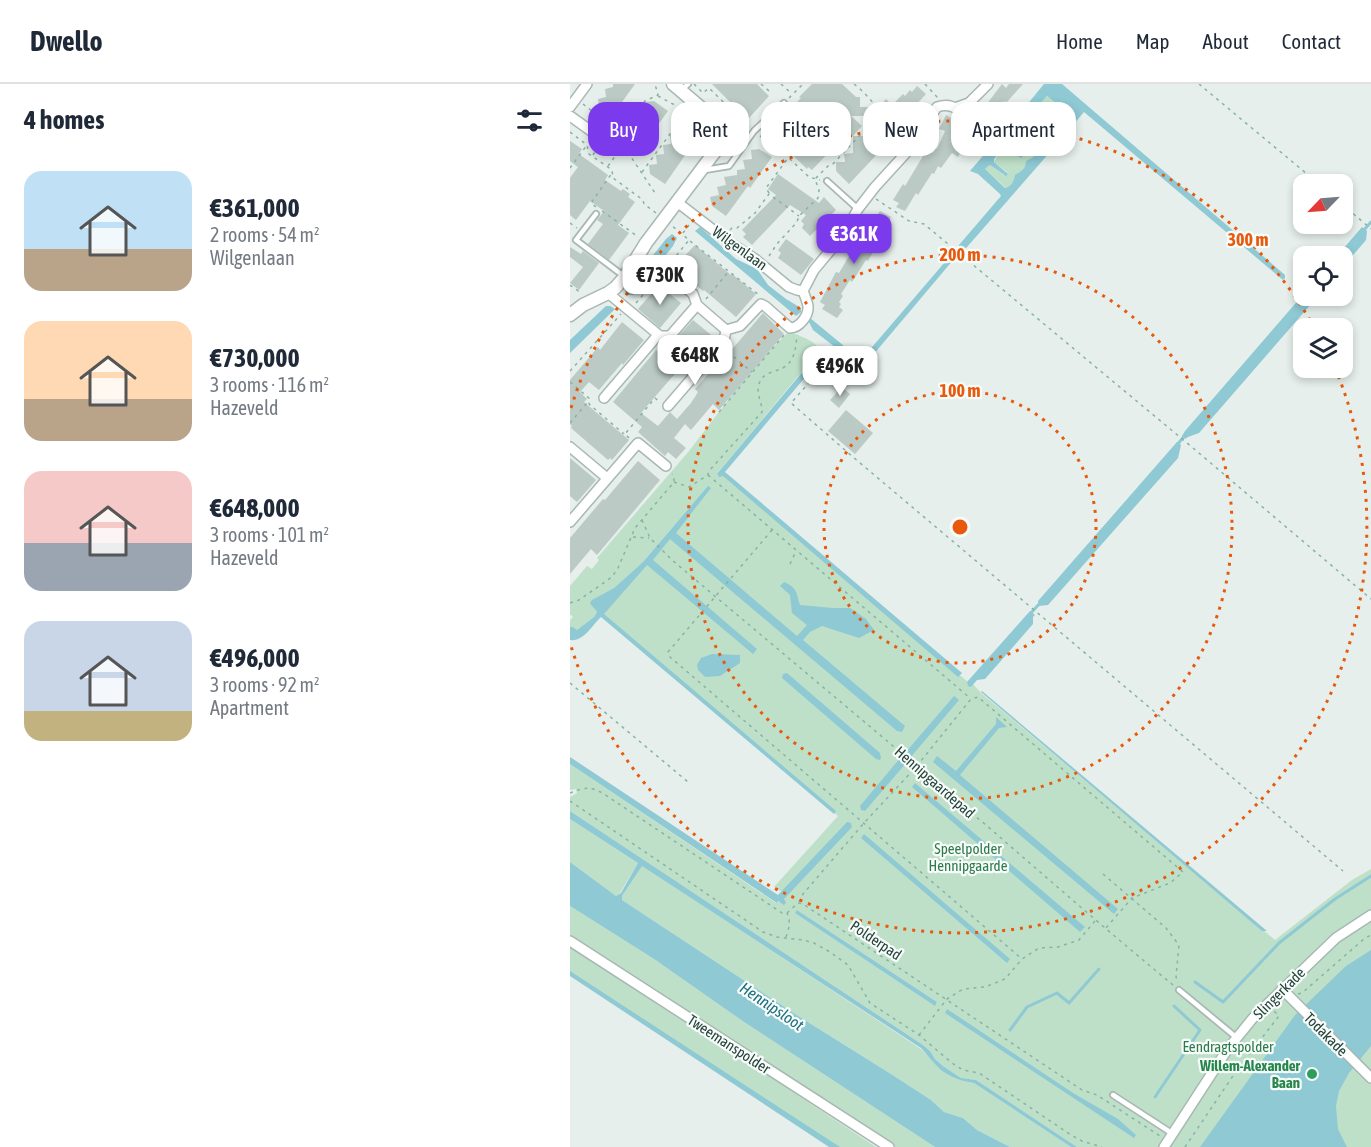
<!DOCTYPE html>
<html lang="en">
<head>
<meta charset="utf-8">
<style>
	:root { --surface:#fff; --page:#f6f6f7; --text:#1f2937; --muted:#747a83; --line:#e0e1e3; --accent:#7c3aed }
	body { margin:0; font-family:"Asap Condensed",sans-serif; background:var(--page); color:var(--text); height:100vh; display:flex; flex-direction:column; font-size:22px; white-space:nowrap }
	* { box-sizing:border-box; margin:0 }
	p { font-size:20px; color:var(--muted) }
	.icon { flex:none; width:33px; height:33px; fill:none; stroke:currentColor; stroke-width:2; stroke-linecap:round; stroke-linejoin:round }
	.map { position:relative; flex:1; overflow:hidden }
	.sheet { display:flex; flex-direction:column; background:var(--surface); width:570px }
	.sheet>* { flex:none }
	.banner { position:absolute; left:18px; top:18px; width:570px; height:54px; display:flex; gap:12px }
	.needle { width:39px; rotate:245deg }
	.controls { position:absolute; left:723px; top:90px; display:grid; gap:12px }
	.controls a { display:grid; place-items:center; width:60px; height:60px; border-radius:12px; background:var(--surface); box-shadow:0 3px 9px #0003; font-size:30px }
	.price { position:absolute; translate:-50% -51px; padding:0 14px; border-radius:12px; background:#fff; color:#222; font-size:20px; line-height:39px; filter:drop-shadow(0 2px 3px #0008) }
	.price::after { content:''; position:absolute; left:50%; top:36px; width:18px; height:14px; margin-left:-9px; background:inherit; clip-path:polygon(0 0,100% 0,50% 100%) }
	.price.on { background:var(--accent); color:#fff }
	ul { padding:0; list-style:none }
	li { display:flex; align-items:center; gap:18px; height:150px; padding:0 24px }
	li span { display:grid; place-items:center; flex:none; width:168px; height:120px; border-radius:18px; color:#555 }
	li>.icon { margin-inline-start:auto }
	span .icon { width:72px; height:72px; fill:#fffc; stroke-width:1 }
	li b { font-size:26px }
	h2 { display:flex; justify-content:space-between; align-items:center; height:72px; padding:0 24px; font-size:26px }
	.chip { padding:0 21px; border-radius:18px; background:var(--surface); box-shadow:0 3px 9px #0003; font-size:21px; line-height:54px }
	.chip.on { background:var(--accent); color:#fff }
	header { display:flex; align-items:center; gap:36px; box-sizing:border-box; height:84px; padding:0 30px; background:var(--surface); border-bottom:2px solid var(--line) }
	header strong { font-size:28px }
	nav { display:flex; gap:33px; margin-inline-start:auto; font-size:21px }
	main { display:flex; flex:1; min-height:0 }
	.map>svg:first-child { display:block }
	.green { fill:#bfe0c8; fill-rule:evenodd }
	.water { fill:#8ec9d4 }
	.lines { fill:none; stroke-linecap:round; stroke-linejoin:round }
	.stream { stroke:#8ec9d4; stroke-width:3 }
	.building { fill:#bbcac4 }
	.service-casing { stroke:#a8b8b2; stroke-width:8 }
	.minor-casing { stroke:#a8b8b2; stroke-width:12 }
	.tertiary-casing { stroke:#a8b8b2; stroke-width:15 }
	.path { stroke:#86b3a5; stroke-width:1.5; stroke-dasharray:3 4.5; stroke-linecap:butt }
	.service { stroke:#fff; stroke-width:4.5 }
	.minor { stroke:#fff; stroke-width:9 }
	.tertiary { stroke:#fff; stroke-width:12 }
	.ring { fill:none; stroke:#e8590c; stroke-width:3; stroke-dasharray:3 6 }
	.leisure-dot { fill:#2e9e5b; stroke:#f7fbf9; stroke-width:2 }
	.labels { text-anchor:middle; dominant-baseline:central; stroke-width:4.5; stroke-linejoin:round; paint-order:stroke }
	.street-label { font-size:15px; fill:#24423a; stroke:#f7fbf9 }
	.park-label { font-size:15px; fill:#2d7a4b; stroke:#f7fbf9 }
	.leisure-label { font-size:15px; font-weight:bold; fill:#27864d; stroke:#f7fbf9; text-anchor:end }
	.water-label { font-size:16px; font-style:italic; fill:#1c6f80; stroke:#f7fbf9 }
	.centre { fill:#e8590c; stroke:#f7fbf9; stroke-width:3 }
	.ring-label { font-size:18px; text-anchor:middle; font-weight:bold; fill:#e8590c; stroke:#f7fbf9; stroke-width:4.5; stroke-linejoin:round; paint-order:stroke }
</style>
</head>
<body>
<header>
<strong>Dwello</strong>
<nav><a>Home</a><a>Map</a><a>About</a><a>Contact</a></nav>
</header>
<main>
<section class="sheet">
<h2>4 homes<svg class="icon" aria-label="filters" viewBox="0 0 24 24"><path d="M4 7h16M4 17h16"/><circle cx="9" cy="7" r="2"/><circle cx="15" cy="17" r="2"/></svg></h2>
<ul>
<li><span style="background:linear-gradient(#bfe0f5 65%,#b9a48a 0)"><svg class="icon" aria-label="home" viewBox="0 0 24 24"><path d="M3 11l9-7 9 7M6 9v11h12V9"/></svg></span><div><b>€361,000</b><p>2 rooms · 54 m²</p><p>Wilgenlaan</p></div></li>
<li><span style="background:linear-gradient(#ffd9b3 65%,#b9a48a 0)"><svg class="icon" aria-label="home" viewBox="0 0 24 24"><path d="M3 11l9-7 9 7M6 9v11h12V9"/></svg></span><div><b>€730,000</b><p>3 rooms · 116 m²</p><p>Hazeveld</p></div></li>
<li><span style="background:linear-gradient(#f6c9c9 60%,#9aa5b1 0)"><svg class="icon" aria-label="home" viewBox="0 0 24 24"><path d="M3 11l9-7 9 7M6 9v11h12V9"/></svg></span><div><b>€648,000</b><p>3 rooms · 101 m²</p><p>Hazeveld</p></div></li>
<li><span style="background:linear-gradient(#c9d6e8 75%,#c2b280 0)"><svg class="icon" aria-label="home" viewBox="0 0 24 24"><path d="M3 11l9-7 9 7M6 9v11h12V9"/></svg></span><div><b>€496,000</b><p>3 rooms · 92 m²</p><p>Apartment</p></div></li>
</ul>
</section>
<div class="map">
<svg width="801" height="1063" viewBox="0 0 801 1063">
	<rect width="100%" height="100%" fill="#e6efeb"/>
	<!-- green -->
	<g class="green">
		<polygon points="477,12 499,30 486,49 488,54 492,54 487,60 474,53 445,49 442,48 446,44 449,44"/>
		<path d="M123,23C128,28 145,40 148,46C153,56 132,78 126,86L123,84L137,66L109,45L114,39L118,41L126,31L120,26Z"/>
		<path d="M430,48C447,55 468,53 483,64L480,68L478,62L473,63L463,73L456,77V81L439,103L436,104L415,85L418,81H420L434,91L438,89L424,78L430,68L446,70L448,66L437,62L432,53H429Z"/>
		<path d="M219,247C234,255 248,255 253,274L243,284L238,280L147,390L148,392L152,388L398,598L402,601L403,600L411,609L705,856L782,796L801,785V1063H507L406,996L391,994L373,982L365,975L360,967L353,961L0,727V713L7,709L6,705L0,706V680L206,819L213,816L217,811L204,803L268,732L30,530L137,402L73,478L44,504L28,513L25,525L27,528L24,533L7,546L3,543H0V536L3,533L0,530V502L17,482L22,485L29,476L27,474L119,367L182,285ZM227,826L367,918V919L364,921L226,829Z"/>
		<polygon points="0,735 68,779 50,809 46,812 0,778"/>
		<path d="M72,781L351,965C356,969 359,974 364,979C374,990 389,997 404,999L501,1063H440L407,1046L393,1034L374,1028L361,1016L321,990L225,930L52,816V812Z"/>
		<polygon points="0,822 84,875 174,938 365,1063 321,1063 2,854 0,852"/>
		<polygon points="0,861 306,1063 265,1063 0,888"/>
	</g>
	<!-- water -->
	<g class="water">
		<polygon points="474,0 492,0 715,191 715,194 713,196 514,28 492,54 488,54 485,49 499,30 477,12 449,44 446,44 442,39"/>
		<path d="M432,52L435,54L438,58L437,62L448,66L454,71L451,74L445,70L430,68L424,75V78L438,90L436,92L420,81L418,82L415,85L435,104C441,103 444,97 445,91C451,88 456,84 456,77L463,73L473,63L478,62L480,68L397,163L393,166L389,164V161L431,112L430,110L408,90L400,87L429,53Z"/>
		<polygon points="130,143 166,175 187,185 198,201 216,215 231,224 231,228 226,232 125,147"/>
		<polygon points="792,143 797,147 796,156 773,183 772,172 767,172"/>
		<polygon points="102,150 107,154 103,162 63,211 56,211 55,206 96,155"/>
		<polygon points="381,171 384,172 384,175 292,284 243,246 239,238 240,234 291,276"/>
		<polygon points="726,200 733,206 734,212 748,212 629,349 618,353 615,355 612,352 615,347 731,213 729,209 723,203"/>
		<polygon points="36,222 40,222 45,225 0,269 0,256"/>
		<polygon points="239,280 243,284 155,388 392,589 388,593 153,392 149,393 147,390"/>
		<polygon points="607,358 611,361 608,374 478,521 469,522 468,517"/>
		<path d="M138,402L141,404L106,449L227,552L237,541L222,529L220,511L210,502L214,498C228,504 226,509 230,521L263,524H280L296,535L304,546L289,554L252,542L240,548L233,556L335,642L332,648L327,647L100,455L83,476L187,565L183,570L77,481L34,530L266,727L264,730L31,533C22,541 14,558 0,556V543H3L7,546L24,533L27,528C25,524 22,523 20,519L22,516L44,504L73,478Z"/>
		<polygon points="460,527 465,531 463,533 463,540 415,595 407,596 401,603 398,602 397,598"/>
		<polygon points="142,570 170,571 170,579 150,592 135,593 128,586 127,581 131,574"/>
		<polygon points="217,589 310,669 311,674 310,676 306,675 212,594 213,590"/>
		<polygon points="412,607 697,847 692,847 411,608"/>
		<polygon points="384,612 389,616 340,674 335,669"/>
		<polygon points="426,633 437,643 429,644 390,691 548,825 544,830 363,678 367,672 386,687 426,640"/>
		<polygon points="0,673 208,811 277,738 281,739 282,743 214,815 216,819 214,821 208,817 207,819 0,680"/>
		<polygon points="331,673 337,678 295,727 291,726 290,722"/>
		<polygon points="345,699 515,843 510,848 342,703"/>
		<path d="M0,727L353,961L360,967L365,975L373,982L391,994L406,996L507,1063H501L404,999C389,997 374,991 364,979C359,974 356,969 351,964L72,782L52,812V816L225,930L321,990L361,1016L374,1028L393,1034L407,1046L440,1063H365L174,938L84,875L0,822V778L46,812L51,809L68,779L0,735Z"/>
		<polygon points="294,750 440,875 437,879 291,754"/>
		<polygon points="227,826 367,918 365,922 225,829"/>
		<polygon points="801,866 801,962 779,989 769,1007 766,1022 768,1045 777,1063 630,1063 725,931 776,882"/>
		<polygon points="0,887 270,1063 259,1063 0,892"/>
		<polygon points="377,925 503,1009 548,1035 566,1051 564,1054 375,929"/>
	</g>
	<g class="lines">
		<!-- stream -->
		<g class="stream">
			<polyline points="794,146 801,138"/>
			<polyline points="607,361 616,350"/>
			<polyline points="459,531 471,518"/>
			<polyline points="625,898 653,918 709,859 765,815 801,792"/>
			<polyline points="440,946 457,923 487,909 499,919 529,885"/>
			<polyline points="585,1013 630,946 604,922"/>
		</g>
	</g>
	<!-- building -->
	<g class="building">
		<polygon points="43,0 65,0 42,32 29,23 28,15 36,13 35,5 43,3"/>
		<polygon points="142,0 187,0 199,12 179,34 176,30 174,32"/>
		<polygon points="242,0 272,0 286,13 290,13 290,23 300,23 301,32 281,32 292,42 282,53 257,30 242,46 262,65 242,86 238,83 237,85 203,52 232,22 227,18 231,14 229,13"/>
		<polygon points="432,0 436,4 439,0 453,0 436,19 435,17 419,35 413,31 416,27 413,25"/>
		<polygon points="347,2 356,10 340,27 345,31 335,43 311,21 316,15 322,21 333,10 335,12 340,6 342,8"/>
		<polygon points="84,17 98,27 69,67 55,57 53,48 62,47 59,29 76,27 75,18"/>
		<polygon points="376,31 387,37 382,47 397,55 388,73 382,69 371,84 368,82 364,90 362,89 348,111 346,109 335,127 326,123 329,119 323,116 333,100 335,102 353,72 351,71 356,64 363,69 366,64 367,65 375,47 369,45"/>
		<polygon points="402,44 416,51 411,61 397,54"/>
		<polygon points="109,50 123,60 95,100 80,90 79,81 87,80 86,71 94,70 93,61 101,60 100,51"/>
		<polygon points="283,52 300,52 313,64 279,100 266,87 266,78 275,78 274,70 283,69"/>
		<polygon points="0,57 12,65 9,70 38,91 35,96 51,107 53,105 60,110 58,113 65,118 48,141 59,149 39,176 18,160 33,140 27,136 34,127 20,117 6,136 0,131 0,94 8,83 0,77"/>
		<polygon points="189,65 202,73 180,104 178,102 156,132 142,122 140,113 149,111 147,103 156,101 154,93 167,91 167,86 175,85 173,76 182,75 181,66"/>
		<polygon points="208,90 249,119 254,113 266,126 240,152 232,144 234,140 231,137 236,131 220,121 182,161 173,153 176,150 172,146 206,111 198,105"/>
		<polygon points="310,127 321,133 319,137 320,142 311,149 314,151 300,173 298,177 296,176 282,198 280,196 271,210 273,212 269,218 271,220 269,223 273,226 267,234 252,225 255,221 250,218 266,188 269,189 282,167 285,169 303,139 300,138 305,130 307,131"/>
		<polygon points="216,155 244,175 231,191 208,174 211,169 208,166"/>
		<polygon points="125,161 161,191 162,190 186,210 166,233 134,206 133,207 104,183"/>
		<polygon points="0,163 11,170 13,167 29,179 9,206 0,199 13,183 0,173"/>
		<polygon points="89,201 111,219 90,244 68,225"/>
		<polygon points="193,229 214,250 149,326 143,320 121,346 115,340 104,354 116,364 106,375 98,368 95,372 68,348 72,343 43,318 86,266 109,285 71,329 88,342 100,328 107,335 121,319 128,308 125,305 132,297 156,269 158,270"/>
		<polygon points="123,236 146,255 126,278 103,258"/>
		<polygon points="52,238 74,256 53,281 52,279 29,306 19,298 10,308 17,315 14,318 59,356 42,376 40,374 38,376 1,344 2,342 0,340 0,296 28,263 30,266"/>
		<polygon points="272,303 280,310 269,324 260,316"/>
		<polygon points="276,326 303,349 285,370 258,347"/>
		<polygon points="0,374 26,396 7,418 0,412"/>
		<polygon points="68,377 90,396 27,471 21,465 0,490 0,454 33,415 35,416"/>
	</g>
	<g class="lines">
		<defs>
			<g id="service">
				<polyline points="111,7 118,0"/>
				<polyline points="310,44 336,69"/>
				<polyline points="135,86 159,82 184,47 214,19"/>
				<polyline points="257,97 288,125"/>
				<polyline points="26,130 6,156 55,193"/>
				<polyline points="609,906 667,954"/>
				<polyline points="543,1011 603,1050"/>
			</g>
			<g id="minor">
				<polyline points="0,23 17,0"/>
				<polyline points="385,24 399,19 418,0"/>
				<polyline points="0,32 42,62"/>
				<polyline points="107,118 159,158 185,175 219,203 227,206 233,207"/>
				<polyline points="101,191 123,210 127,221 156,246"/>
				<polyline points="38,209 90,252 100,252 127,221"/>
				<polyline points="34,314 88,251"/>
				<path d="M98,322L154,257L156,246L170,242L191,220L195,222L220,244C229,244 239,232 238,222C237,217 235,212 233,207L244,186L274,150L288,125L305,103L336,69L367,23C383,18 389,27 402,35C411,39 421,42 430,46"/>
				<polyline points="0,363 37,394"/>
				<polyline points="0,438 68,359 96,382"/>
				<polyline points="0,857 319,1063"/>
				<polyline points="712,905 801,994"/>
				<polyline points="594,1063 657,966 683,934 766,854 801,831"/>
			</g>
			<path id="tertiary" d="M0,231L13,221L38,209L45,204L55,193L76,159L153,57C155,50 154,46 150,40L103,0"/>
		</defs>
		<!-- service casing -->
		<use href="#service" class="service-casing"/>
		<!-- minor casing -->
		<use href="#minor" class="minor-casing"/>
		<!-- tertiary casing -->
		<use href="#tertiary" class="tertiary-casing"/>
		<!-- path -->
		<g class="path">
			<polyline points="124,0 133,9 139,4 179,43"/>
			<polyline points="191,0 199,7"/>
			<polyline points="211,0 222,10"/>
			<path d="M284,0C296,9 304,21 315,31"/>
			<polyline points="355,0 368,14"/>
			<polyline points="629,0 749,100"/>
			<polyline points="88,12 116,27"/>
			<polyline points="219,14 233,0"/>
			<polyline points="13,20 43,43 50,51 53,61 85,109"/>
			<polyline points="222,21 245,44 253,36 280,62"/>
			<polyline points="309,38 315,32 336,51"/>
			<polyline points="0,48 17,61 19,70 42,86 43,94 73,116 74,120 86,129"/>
			<polyline points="190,52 204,60 239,93 250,96"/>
			<polyline points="46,54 50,51 75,17 88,11 85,0"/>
			<polyline points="23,71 29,62"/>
			<polyline points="38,82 46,71"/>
			<polyline points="0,84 17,61"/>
			<polyline points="72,88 117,27"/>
			<polyline points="199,109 196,104 218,74"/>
			<polyline points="306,115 339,137 354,140 623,364 801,515"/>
			<polyline points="772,120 801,145"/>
			<polyline points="26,123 21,119 42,89"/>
			<polyline points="32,127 67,152"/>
			<polyline points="0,139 7,144"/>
			<polyline points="160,146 162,144 167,144 185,129 199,110 229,132"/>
			<polyline points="113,149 119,141"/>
			<polyline points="120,157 189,211"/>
			<polyline points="199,172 207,160 227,138 229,132 248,114 249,106 245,95 258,82 262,81 291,50 297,50 304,43"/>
			<polyline points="97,183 119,156 101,141"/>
			<polyline points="0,201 11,209"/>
			<polyline points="136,215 159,187"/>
			<polyline points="66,219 92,189"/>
			<polyline points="92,262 100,265 120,282"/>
			<polyline points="158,268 182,288"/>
			<polyline points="0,287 51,230"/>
			<polyline points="245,292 221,319 283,373 773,787"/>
			<polyline points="0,298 20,315 19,320 54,350"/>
			<polyline points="149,328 214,251"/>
			<polyline points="0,339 17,319"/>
			<polyline points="59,354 55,350 85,314 90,318"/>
			<polyline points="138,391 400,614"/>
			<path d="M104,398L119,403L138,391L139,387L192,328C192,317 186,311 189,300C193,287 206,289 216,282C225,275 226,262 227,251"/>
			<path d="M72,436L80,454L102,476L329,667C357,694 387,717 416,741C478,795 540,849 603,901"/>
			<polyline points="202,446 98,568 100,573 452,875"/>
			<polyline points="63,453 79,454"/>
			<polyline points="220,480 226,467"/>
			<polyline points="0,519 9,516 42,493 48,484 65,444 104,398 104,392 102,390"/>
			<polyline points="0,599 118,698"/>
			<path d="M0,709C15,703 20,702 34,710L212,829H217L228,819L233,820L512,1006L527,1011L590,1052"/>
			<polyline points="0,717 193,848 207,853 233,856 244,859 260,868 278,881 300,919 349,951 382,979 393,986 409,989 501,1051 512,1057 532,1063"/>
			<polyline points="533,790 596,844 609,861 606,892 607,899"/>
			<polyline points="229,818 233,810 294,739 346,683 401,615 408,613 613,788 600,799 562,814 535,845"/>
			<path d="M216,853C219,845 221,837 217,829"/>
			<polyline points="728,910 732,909 794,855 801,851"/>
			<polyline points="349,951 377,915 393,905 415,903 435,895 452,875 469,864 488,863 509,856 525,837"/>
			<polyline points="615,1063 669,983 709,932 704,927"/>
		</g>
		<!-- service -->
		<use href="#service" class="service"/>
		<!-- minor -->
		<use href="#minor" class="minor"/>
		<!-- tertiary -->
		<use href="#tertiary" class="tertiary"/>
	</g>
	<!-- distance rings -->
	<g class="ring">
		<circle cx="390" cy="443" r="136"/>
		<circle cx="390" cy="443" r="272"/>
		<path d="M1 324A407 407 0 0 1 744 243M765 284A407 407 0 1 1 1 562"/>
	</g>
	<!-- markers -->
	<circle class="leisure-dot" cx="742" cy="990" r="6"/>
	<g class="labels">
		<!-- street labels -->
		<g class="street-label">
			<text transform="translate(170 164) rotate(36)">Wilgenlaan</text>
			<text transform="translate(365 698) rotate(41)">Hennipgaardepad</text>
			<text transform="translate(306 856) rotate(34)">Polderpad</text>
			<text transform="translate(709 909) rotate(-45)">Slingerkade</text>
			<text transform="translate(756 950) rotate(45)">Todakade</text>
			<text transform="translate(159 960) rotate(33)">Tweemanspolder</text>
		</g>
		<!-- park labels -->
		<g class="park-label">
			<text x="398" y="764">Speelpolder<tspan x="398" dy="17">Hennipgaarde</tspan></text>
			<text x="658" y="962">Eendragtspolder</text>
		</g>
		<!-- leisure labels -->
		<g class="leisure-label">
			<text x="730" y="981">Willem-Alexander<tspan x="730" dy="17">Baan</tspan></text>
		</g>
		<!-- water labels -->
		<g class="water-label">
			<text transform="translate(202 922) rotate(34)">Hennipsloot</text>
		</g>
	</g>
	<circle cx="390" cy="443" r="9" class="centre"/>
	<g class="ring-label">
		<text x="678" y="162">300 m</text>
		<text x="390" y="177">200 m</text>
		<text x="390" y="313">100 m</text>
	</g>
</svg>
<div class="controls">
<a><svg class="needle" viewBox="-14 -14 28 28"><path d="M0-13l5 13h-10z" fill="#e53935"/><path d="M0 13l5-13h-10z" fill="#747a83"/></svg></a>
<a><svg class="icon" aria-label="locate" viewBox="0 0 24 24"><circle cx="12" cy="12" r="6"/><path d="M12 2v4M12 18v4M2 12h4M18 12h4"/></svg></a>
<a><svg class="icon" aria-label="layers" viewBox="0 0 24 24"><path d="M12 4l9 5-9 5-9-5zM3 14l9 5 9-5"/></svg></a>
</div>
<b class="price on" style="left:284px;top:181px">€361K</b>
<b class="price" style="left:90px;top:222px">€730K</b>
<b class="price" style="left:125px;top:302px">€648K</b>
<b class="price" style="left:270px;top:313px">€496K</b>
<div class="banner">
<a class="chip on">Buy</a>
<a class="chip">Rent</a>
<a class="chip">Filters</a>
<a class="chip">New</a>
<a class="chip">Apartment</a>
</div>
</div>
</main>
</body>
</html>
